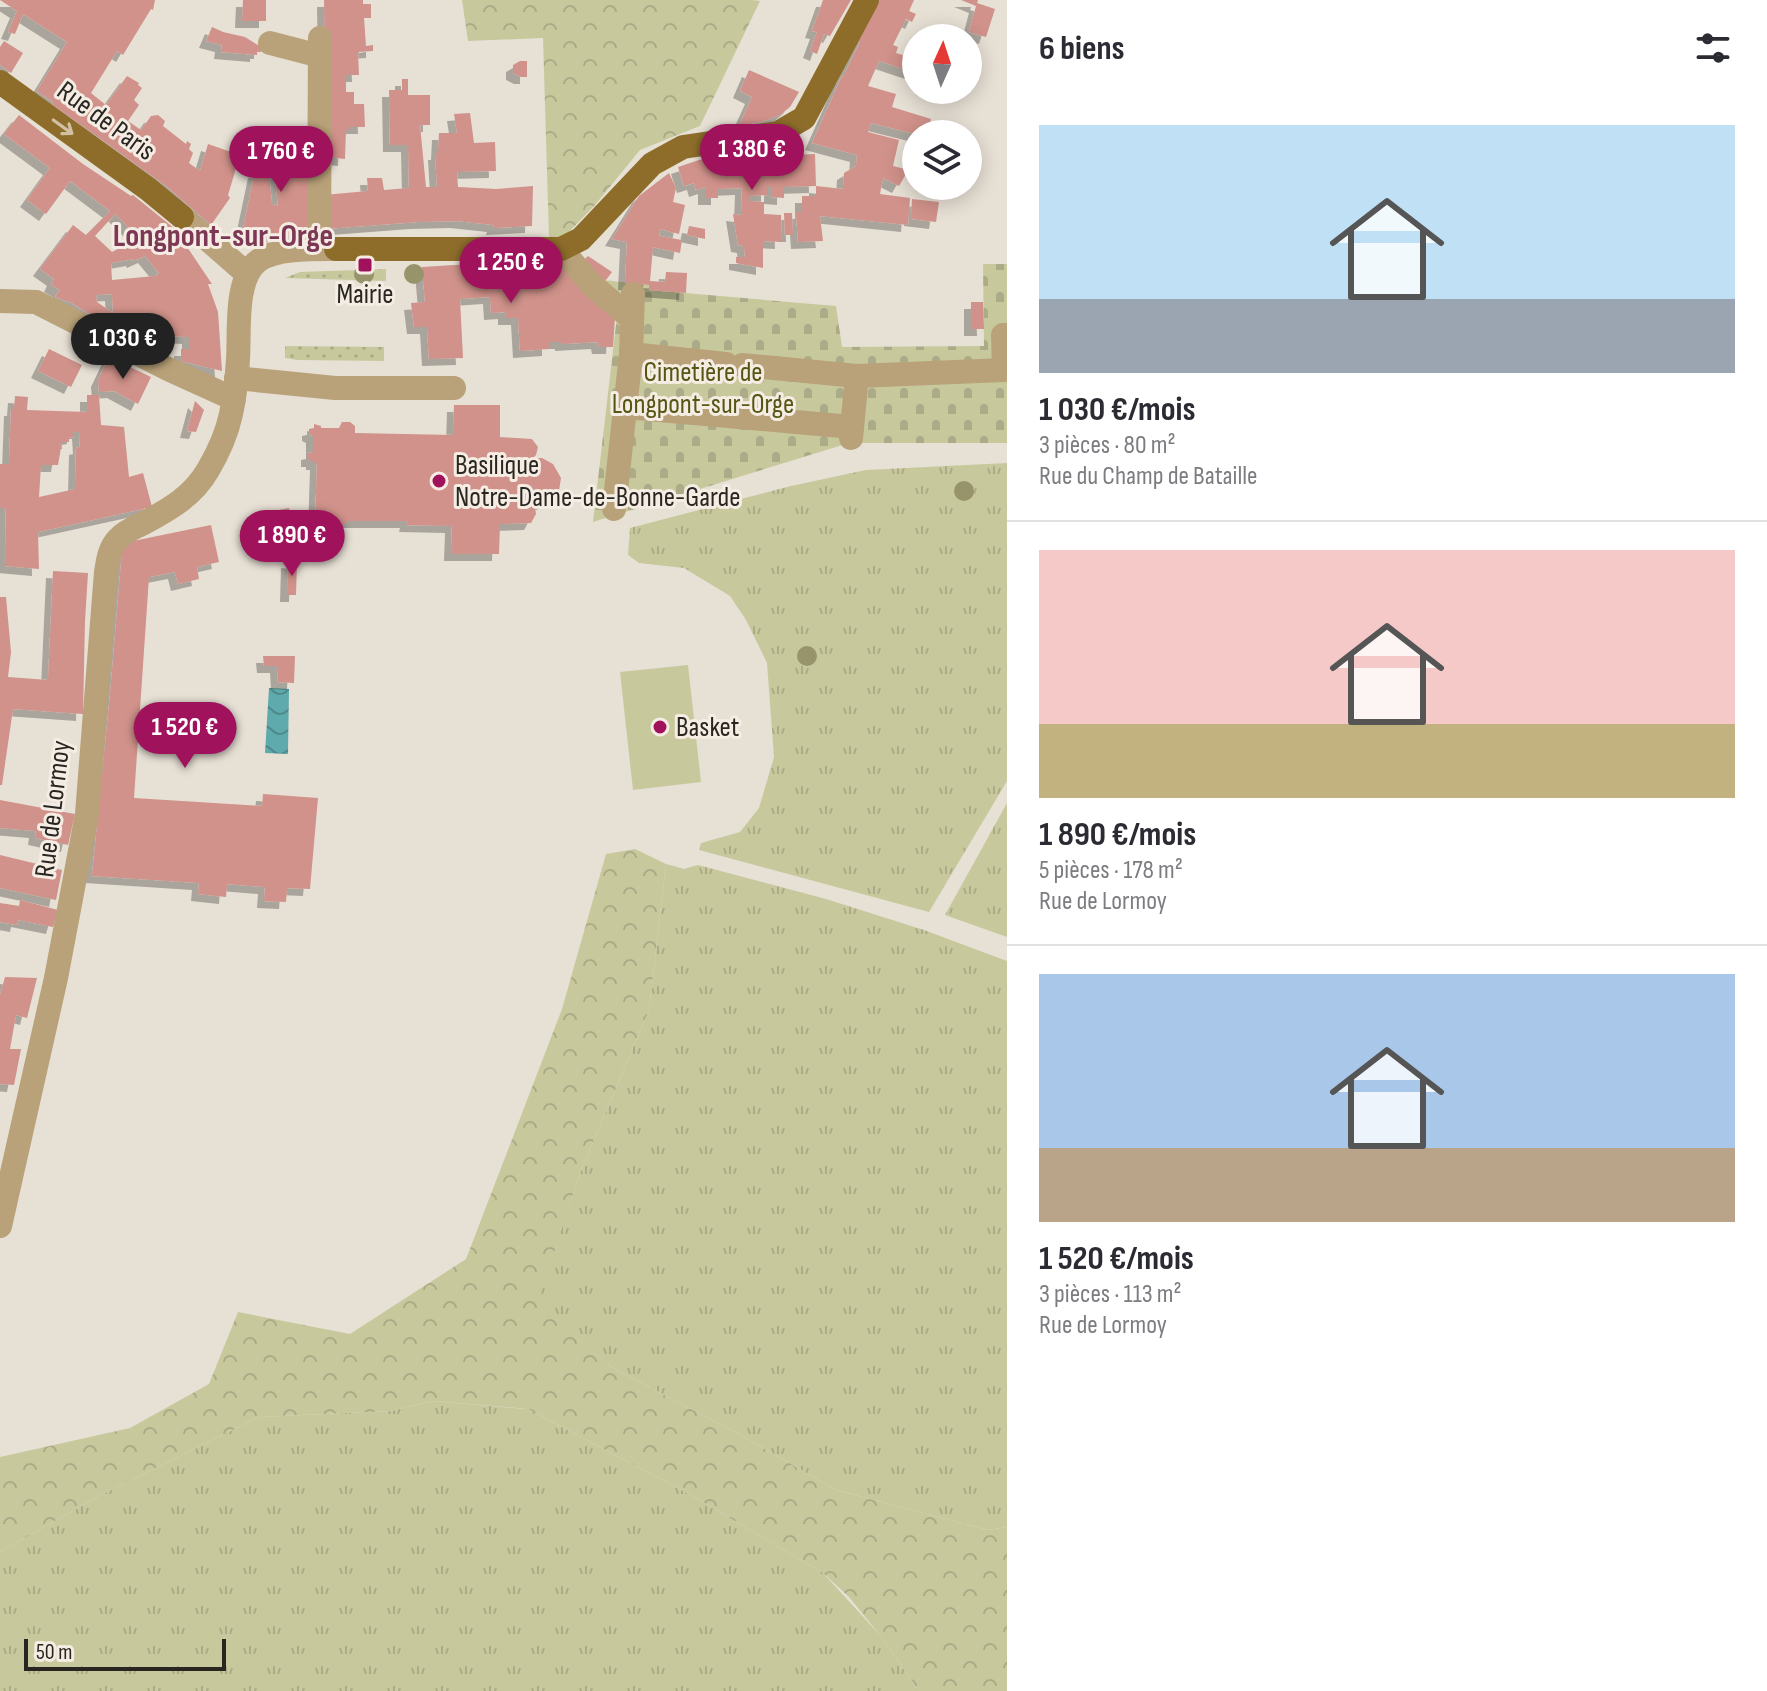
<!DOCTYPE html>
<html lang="fr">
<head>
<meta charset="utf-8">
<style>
	:root { --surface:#fff; --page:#f2f2f3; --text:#2b2b33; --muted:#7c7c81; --line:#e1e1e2; --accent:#a0125c }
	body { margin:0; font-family:"Sofia Sans Condensed",sans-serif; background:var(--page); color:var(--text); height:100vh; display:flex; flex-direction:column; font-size:30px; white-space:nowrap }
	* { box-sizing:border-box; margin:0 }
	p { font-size:26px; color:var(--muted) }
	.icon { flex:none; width:44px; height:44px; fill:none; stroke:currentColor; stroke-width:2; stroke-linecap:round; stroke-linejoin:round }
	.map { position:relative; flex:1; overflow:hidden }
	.panel { display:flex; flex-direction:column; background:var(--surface); width:760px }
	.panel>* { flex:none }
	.needle { width:52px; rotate:3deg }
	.buttons { position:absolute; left:902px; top:24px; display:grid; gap:16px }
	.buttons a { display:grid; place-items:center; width:80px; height:80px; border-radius:50%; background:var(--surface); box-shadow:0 4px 20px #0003; font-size:40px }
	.scale { position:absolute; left:24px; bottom:20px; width:202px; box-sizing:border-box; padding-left:8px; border:4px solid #292622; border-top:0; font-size:22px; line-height:28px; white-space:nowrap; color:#292622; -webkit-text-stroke:6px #f5ede3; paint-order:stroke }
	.price { position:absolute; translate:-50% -68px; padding:0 18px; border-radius:28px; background:var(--accent); color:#fff; font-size:26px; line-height:52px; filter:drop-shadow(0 2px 4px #0008) }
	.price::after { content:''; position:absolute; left:50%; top:48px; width:24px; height:18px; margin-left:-12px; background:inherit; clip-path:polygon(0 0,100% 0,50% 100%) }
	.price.selected { background:#222; color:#fff }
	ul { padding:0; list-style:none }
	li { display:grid; align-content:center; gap:16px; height:424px; padding:0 32px }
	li+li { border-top:2px solid var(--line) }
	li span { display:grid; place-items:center; height:248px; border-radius:0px; color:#555 }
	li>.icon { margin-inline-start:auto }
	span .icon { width:144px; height:144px; fill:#fffc; stroke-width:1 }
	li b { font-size:34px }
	h2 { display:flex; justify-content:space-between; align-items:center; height:96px; padding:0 32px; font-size:34px }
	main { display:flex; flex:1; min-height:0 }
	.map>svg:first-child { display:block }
	.grass { fill:url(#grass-tufts) }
	.forest { fill:url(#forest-crowns) }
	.cemetery { fill:url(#cemetery-stones) }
	.garden { fill:url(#garden-dots) }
	.pitch { fill:#c7c99d }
	.water { fill:url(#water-waves) }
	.building { fill:#d0928a; fill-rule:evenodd; filter:url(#shadow) }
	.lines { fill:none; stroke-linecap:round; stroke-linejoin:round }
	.minor { stroke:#b9a279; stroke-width:24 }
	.major { stroke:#8e6d2b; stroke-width:24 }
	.tree { fill:#97946b }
	.oneway { stroke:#d1c0a3 }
	.poi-dot { fill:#a0125c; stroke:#f5ede3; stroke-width:3 }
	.labels { text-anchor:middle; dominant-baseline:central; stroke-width:6; stroke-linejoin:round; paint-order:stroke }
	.street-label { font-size:28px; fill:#292622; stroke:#f5ede3 }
	.poi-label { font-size:28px; fill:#292622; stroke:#f5ede3; text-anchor:start }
	.park-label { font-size:28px; fill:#555514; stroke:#f5ede3 }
	.quarter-label { font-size:32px; font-weight:bold; fill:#7c3854; stroke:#f5ede3 }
</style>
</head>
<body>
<main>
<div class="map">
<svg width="1007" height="1691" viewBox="0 0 1007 1691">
	<defs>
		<pattern id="grass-tufts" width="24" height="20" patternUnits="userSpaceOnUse" patternTransform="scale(2)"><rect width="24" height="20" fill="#c7c99d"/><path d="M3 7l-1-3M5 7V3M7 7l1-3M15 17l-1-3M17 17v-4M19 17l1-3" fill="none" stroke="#abac87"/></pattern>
		<pattern id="forest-crowns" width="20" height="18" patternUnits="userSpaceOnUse" patternTransform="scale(2)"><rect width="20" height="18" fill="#c7c99d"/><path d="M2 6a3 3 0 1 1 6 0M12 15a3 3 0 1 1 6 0" fill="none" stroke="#abac87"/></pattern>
		<pattern id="cemetery-stones" width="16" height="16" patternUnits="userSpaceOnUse" patternTransform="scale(2)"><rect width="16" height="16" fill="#c7c99d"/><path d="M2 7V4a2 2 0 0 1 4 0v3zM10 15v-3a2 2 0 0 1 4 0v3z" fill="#abac87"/></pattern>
		<pattern id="garden-dots" width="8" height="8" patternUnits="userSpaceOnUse" patternTransform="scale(2)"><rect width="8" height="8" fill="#c7c99d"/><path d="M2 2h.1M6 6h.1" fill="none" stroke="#abac87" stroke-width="1.8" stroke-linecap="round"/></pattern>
		<pattern id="water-waves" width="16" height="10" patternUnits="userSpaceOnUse" patternTransform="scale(2)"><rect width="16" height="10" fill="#5eaaac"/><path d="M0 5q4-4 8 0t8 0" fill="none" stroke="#4e8a8c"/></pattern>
		<filter id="shadow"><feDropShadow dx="-7" dy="7" stdDeviation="0" flood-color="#0004"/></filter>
	</defs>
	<rect width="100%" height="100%" fill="#e7e0d5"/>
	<!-- grass -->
	<g class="grass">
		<polygon points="1007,463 1007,781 929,912 699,850 701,843 740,832 759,808 774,757 767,663 746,620 730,596 684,568 639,563 628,555 630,528 791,486 866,470"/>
		<polygon points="1007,803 1007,937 945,915"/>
		<polygon points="666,864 684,869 698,865 826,899 924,930 1007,961 1007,1527 988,1530 836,1490 739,1434 611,1367 537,1302 580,1173 649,1010"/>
		<polygon points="432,1401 526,1409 524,1407 691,1495 823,1573 879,1634 915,1685 916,1691 0,1691 0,1552 99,1496 259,1417 391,1411"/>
	</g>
	<!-- forest -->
	<g class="forest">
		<polygon points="462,0 752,0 760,1 700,126 640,150 595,205 563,238 549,238 543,38 468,41"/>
		<polygon points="635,849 666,864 649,1010 580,1173 538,1302 611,1367 739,1434 836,1490 988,1530 1007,1527 1007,1691 916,1691 915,1685 879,1634 849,1597 823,1573 691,1495 528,1409 432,1401 391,1411 259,1417 99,1496 0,1552 0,1457 130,1428 209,1384 238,1312 350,1334 466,1259 562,1009 606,854"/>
	</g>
	<!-- cemetery -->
	<polygon class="cemetery" points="983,264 1007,264 1007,443 849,443 593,522 617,316 595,279 649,285 650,290 836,306 842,347 984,346"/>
	<!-- garden -->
	<g class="garden">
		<polygon points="386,269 386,281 285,278 300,272"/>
		<polygon points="285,346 384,347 384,361 297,360 285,358"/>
	</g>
	<!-- pitch -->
	<polygon class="pitch" points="688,665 701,782 633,790 620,672"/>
	<!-- water -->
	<polygon class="water" points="269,688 289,689 288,754 265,753"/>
	<!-- building -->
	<g class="building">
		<polygon points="0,0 155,0 153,10 151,9 123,55 117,51 91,93 106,105 127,76 139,83 138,85 142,88 134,100 139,105 128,121 141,130 151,116 158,115 165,121 163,126 186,144 187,141 191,144 189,149 193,153 189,163 200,171 208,144 240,155 228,195 230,198 211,225 166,186 52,104 53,102 37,91 67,42 23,14 15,34 8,32 17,11"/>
		<polygon points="243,0 266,0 266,21 242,21"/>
		<polygon points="324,0 363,0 363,4 371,4 371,18 364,18 366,46 373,45 373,51 358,52 359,75 346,75 346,92 354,92 354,104 364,104 365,127 350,127 350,130 346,130 345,159 327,157"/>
		<polygon points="823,0 851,0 830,36 824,34 817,54 810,51 817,32 812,31"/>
		<polygon points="879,0 914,0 909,11 916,14 912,22 906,19 893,45 898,47 896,53 916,59 912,72 879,61 868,86 896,94 892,107 931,119 927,134 915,134 871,123 868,132 899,140 893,166 905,169 906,174 899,186 883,178 880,194 910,198 908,225 820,216 823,241 798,242 796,212 802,212 802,196 816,196 816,186 843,189 844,173 856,166 857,155 812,143 842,76 843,77 860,42 858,42"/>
		<polygon points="961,0 978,0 977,3 995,9 986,37 969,32 976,6"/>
		<polygon points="212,27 223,32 245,37 261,47 261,52 257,52 257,55 221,52 222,45 206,41"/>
		<polygon points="4,41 23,53 11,73 0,65 0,47"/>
		<polygon points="520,61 527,61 527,77 521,77 513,73 513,65"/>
		<polygon points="749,70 799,92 790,107 780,115 761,122 739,126 752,97 740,91"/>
		<polygon points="402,79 408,79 408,95 430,95 430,125 420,125 426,187 437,187 435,153 438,153 439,133 457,133 454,114 470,113 474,143 495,142 496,171 457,172 458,187 496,189 533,186 532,226 493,228 494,225 457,221 417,222 325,229 324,195 368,191 367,178 382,178 384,190 409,188 408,145 390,145 389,90 402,90"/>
		<path d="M19,115L83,164L131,196L133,195L175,229L212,284H208L218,312L222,371L181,361V349H189V337L149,335L142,348L72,303L55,297L60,290L51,285L54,279L40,269L73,225L86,235L110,211L70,181L46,214L27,200L50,168L4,134ZM115,214L139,238L112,252L95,236ZM145,256L159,273L155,276L112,280L111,263L133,259L134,261ZM112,294L113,313L97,302L96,295Z"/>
		<path d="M305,139L313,232L241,238L255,171H262V160L275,159L274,142ZM269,176H275L278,206L272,204Z"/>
		<polygon points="815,154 816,186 784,187 784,198 771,197 771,187 768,187 768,195 749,196 749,201 764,202 764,214 781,215 782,242 763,241 763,268 736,263 736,257 745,257 744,246 738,245 733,214 741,215 742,188 718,189 718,198 705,198 705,187 696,190 694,183 684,186 678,167 699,160 726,155 727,158"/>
		<polygon points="669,173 676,188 673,202 685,205 679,234 660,229 659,236 682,240 680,253 653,247 650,281 665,282 666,272 687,273 686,293 649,290 649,285 625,283 627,242 612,239 639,196"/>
		<polygon points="912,199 939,202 936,222 911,219"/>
		<polygon points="784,213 792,213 793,235 785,235"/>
		<polygon points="689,226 705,229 705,239 687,235"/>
		<polygon points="588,256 612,272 606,280 595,279 580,264"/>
		<polygon points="552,259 615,318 613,347 599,347 598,342 562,344 562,342 549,342 549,349 520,351 518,318 505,318 505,312 491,313 490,297 460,299 463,358 429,359 427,327 414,327 411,303 425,302 422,267"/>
		<polygon points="971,302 983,302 984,329 971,329"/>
		<polygon points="49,349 82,365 71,387 38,371"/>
		<polygon points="109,357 151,377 138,404 114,391 99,392 98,380"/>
		<path d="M87,395H99L101,425L124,427L129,477L143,473L152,507L38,532L39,569L5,566L6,508H0V464H9L11,409H14L15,396L28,397L27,410L87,412ZM74,432H79L80,447L76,448L75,489L39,497L41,465H58L62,442H69V438L74,437Z"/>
		<polygon points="195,401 204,410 196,432 187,431"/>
		<polygon points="454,405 500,405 500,437 532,439 538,447 536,455 533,458 542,458 553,464 561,478 559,491 553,499 538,505 531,504 535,508 536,514 531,523 500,524 499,554 451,554 452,526 406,525 407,521 348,521 348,524 315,524 317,463 313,463 313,460 308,460 308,453 313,452 313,436 309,434 309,429 314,428 314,424 321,426 321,428 339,428 342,422 350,422 355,426 355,433 453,435"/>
		<polygon points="289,508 298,546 271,552 262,513"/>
		<polygon points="211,525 219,562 197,567 199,579 178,584 175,572 149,577 134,798 262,806 263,794 318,798 310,889 287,888 286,902 264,901 265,887 227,884 226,897 198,894 199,883 92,876 110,695 122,551 133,541"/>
		<polygon points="288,561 297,562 296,595 287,595"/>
		<polygon points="53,571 88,573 85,621 83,714 13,709 2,785 0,785 0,597 6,597 11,652 8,677 48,680"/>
		<polygon points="263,656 295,656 294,683 278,682 277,666 264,666"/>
		<polygon points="0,800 75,814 68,845 35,838 36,831 0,828"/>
		<polygon points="0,855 62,870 56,900 0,888"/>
		<polygon points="20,900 58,910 53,927 18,920 17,925 0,922 0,903 19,906"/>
		<polygon points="5,977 37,978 27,1018 16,1015 10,1049 21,1049 14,1085 0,1084 0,995"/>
	</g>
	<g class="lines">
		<!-- minor -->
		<g class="minor">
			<polyline points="270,43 320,56"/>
			<polyline points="182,217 247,274"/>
			<polyline points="319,249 320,38"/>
			<polyline points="561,249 592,285 632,319"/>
			<polyline points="633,294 631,354 726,364"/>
			<polyline points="0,301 36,302 168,369 234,399"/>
			<polyline points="742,365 857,376 1004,370 1003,335 1007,335"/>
			<polyline points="236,378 335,388 454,388"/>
			<polyline points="625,407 852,427"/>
			<polyline points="851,438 857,376"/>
			<polyline points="614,509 631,354"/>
			<path d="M0,1226L56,978L87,814L106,572C108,560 109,549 118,539C124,532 135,527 144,523C170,509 193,496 208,470C218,453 227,433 231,414C235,396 237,377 238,359C240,332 234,279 258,261C275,248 315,249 336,249"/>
		</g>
		<!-- major -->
		<g class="major">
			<polyline points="0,82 148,189 182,217"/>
			<polyline points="336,249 561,249 581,239 652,164 683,147 778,133 804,118 867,0"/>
		</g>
	</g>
	<!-- trees -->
	<g class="tree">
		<circle cx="364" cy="274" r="10"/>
		<circle cx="414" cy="274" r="10"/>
		<circle cx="964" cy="491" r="10"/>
		<circle cx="807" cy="656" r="10"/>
	</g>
	<!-- one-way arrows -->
	<defs><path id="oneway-shaft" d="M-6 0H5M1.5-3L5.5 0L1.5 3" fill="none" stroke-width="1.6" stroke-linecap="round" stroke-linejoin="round" transform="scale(2)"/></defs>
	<use class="oneway" href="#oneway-shaft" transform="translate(63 127) rotate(36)"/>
	<!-- markers -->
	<g class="poi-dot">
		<rect x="357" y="257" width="16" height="16" rx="4"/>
		<circle cx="439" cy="481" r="8"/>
		<circle cx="660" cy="727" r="8"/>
	</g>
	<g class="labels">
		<!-- street labels -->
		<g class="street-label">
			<text transform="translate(106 121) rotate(36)">Rue de Paris</text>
			<text transform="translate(53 809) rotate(-83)">Rue de Lormoy</text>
		</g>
		<!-- poi labels -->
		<g class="poi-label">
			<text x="365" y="294" text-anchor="middle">Mairie</text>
			<text x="455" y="465">Basilique<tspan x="455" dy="32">Notre-Dame-de-Bonne-Garde</tspan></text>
			<text x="676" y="727">Basket</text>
		</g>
		<!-- park labels -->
		<g class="park-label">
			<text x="703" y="372">Cimetière de<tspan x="703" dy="32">Longpont-sur-Orge</tspan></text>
		</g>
		<!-- quarter labels -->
		<g class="quarter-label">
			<text x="223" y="236">Longpont-sur-Orge</text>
		</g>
	</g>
</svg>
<div class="buttons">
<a><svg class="needle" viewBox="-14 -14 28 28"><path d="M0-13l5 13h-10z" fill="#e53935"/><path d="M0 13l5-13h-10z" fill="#7c7c81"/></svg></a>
<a><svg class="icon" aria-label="layers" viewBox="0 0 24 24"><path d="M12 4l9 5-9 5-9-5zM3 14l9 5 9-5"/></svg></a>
</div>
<div class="scale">50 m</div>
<b class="price" style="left:752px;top:192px">1 380 €</b>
<b class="price" style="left:281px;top:194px">1 760 €</b>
<b class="price" style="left:511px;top:305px">1 250 €</b>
<b class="price selected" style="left:123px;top:381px">1 030 €</b>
<b class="price" style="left:292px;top:578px">1 890 €</b>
<b class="price" style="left:185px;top:770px">1 520 €</b>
</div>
<section class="panel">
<h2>6 biens<svg class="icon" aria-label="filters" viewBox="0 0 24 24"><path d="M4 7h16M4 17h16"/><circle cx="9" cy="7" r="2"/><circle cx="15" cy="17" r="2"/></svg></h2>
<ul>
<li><span style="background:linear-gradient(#bfe0f5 70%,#9aa5b1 0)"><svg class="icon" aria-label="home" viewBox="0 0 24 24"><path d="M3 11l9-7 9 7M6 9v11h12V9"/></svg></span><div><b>1 030 €/mois</b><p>3 pièces · 80 m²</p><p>Rue du Champ de Bataille</p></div></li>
<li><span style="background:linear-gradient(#f6c9c9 70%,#c2b280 0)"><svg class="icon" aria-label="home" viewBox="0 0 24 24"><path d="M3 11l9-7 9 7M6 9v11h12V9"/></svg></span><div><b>1 890 €/mois</b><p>5 pièces · 178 m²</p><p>Rue de Lormoy</p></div></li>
<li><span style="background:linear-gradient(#a9c7e8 70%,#b9a48a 0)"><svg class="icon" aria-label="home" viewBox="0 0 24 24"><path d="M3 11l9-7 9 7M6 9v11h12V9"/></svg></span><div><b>1 520 €/mois</b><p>3 pièces · 113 m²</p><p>Rue de Lormoy</p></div></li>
</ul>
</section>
</main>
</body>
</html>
